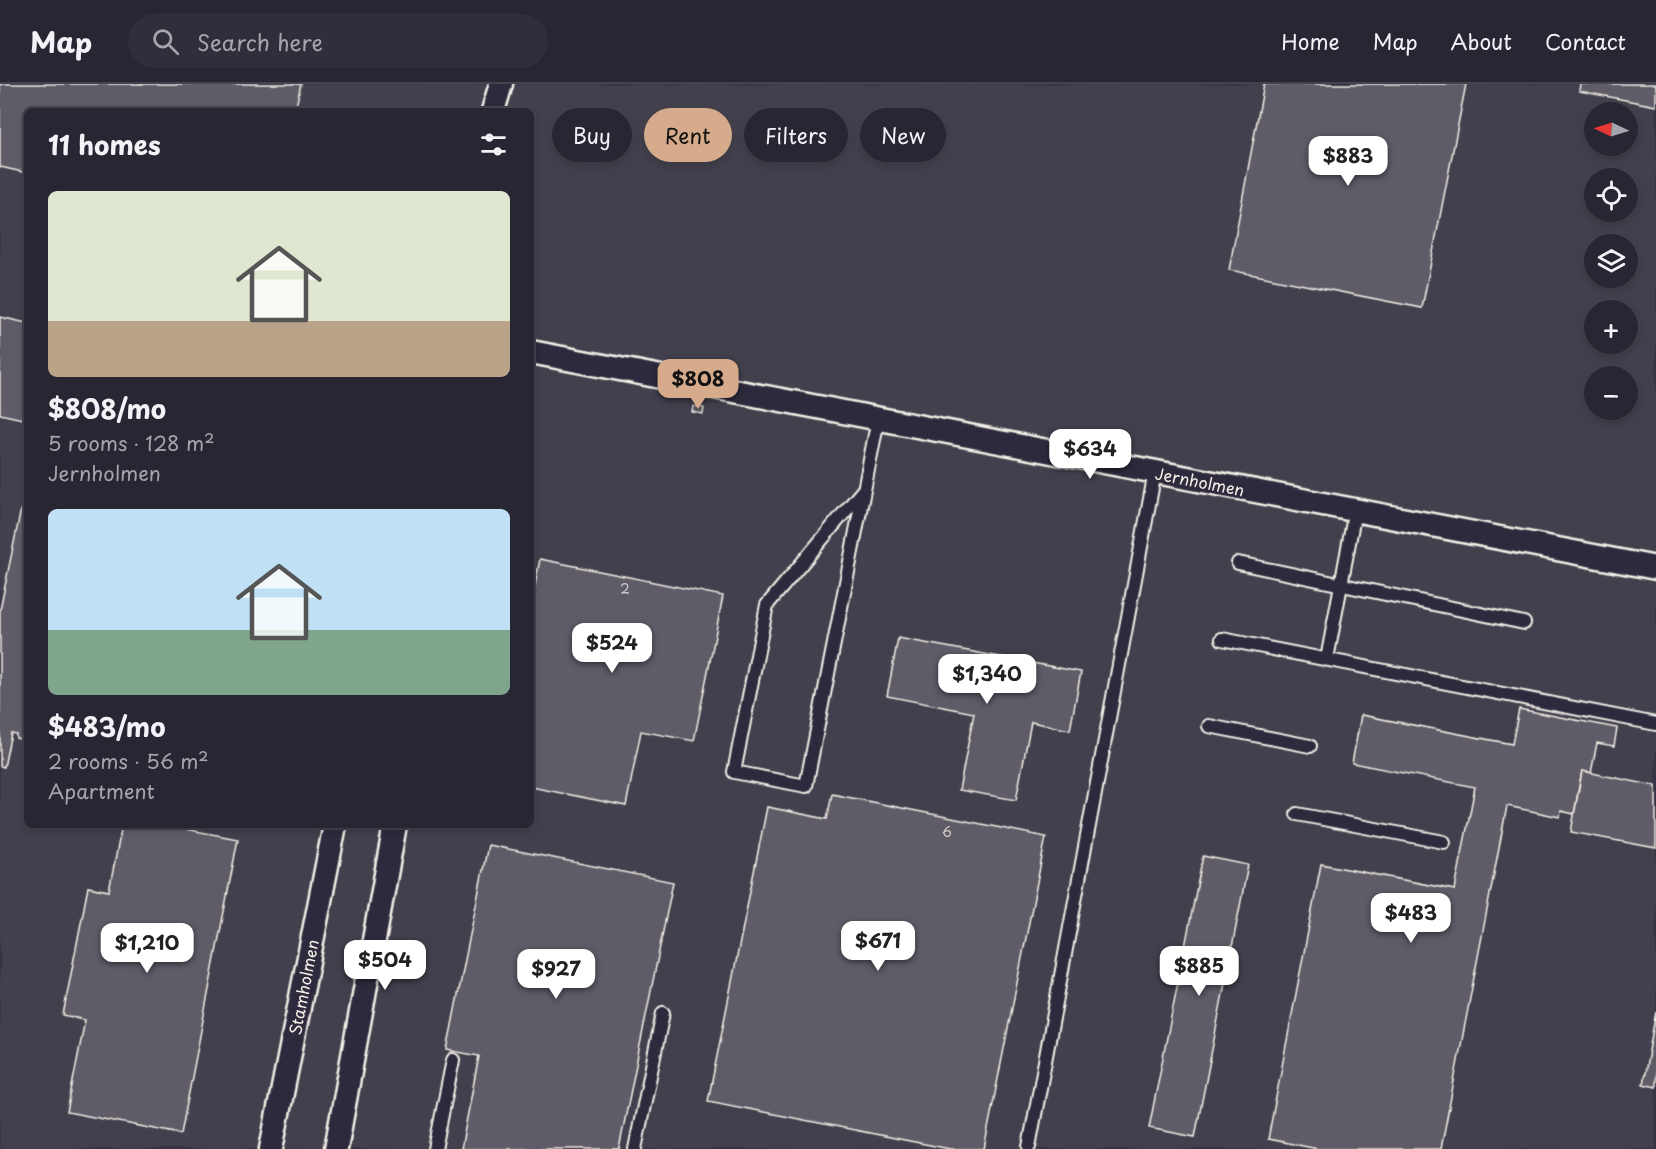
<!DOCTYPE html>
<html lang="en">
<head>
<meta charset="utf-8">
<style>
	:root { --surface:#292633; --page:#312e3b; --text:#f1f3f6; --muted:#a5a5ac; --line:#45434e; --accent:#d6ab8b }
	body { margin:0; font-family:"Playpen Sans",sans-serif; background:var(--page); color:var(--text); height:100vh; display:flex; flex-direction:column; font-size:22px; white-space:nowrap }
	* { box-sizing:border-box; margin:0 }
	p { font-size:20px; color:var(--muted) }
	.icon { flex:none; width:33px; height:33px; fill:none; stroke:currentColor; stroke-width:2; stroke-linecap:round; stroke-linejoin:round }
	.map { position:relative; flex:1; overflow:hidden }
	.drawer { position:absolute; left:24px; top:24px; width:510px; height:720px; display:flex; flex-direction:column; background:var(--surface); border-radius:9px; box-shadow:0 3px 9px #0003,0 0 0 2px var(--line) }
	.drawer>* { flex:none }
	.hud { position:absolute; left:552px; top:24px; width:570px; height:54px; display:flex; gap:12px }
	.needle { width:39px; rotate:274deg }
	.fabs { position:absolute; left:1584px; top:18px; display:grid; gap:12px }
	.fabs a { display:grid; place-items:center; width:54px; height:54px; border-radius:50%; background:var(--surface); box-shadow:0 3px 9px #0003,0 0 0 2px var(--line); font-size:30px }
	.price { position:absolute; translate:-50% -51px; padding:0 14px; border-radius:12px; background:#fff; color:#222; font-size:20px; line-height:39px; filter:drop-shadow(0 2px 3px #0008) }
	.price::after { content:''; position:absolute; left:50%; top:36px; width:18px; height:14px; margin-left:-9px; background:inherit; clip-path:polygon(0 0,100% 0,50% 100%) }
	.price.current { background:var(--accent); color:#111 }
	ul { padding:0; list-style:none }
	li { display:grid; align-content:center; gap:12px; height:318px; padding:0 24px }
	li span { display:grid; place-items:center; height:186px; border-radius:9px; color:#555 }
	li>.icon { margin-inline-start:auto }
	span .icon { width:108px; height:108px; fill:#fffc; stroke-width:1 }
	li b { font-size:26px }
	h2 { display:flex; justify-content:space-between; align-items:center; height:72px; padding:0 24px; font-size:26px }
	.pill { padding:0 21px; border-radius:27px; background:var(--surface); box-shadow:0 3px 9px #0003,0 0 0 2px var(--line); font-size:21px; line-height:54px }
	.pill.current { background:var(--accent); color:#111 }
	header { display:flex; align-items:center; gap:36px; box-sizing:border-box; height:84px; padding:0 30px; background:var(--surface); border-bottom:2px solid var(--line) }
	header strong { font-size:28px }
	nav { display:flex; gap:33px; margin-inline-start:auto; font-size:21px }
	.search { width:420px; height:54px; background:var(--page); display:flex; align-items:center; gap:15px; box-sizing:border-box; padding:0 21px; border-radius:33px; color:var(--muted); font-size:22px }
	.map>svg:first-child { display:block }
	.built { fill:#433f4e; fill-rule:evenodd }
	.building { fill:#5f5c67; stroke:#f4f1e8; stroke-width:1.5 }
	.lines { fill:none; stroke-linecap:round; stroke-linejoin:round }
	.lane-casing { stroke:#f4f1e8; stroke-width:16 }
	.street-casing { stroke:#f4f1e8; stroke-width:27 }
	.lane { stroke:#2f2a3d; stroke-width:12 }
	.street { stroke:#2f2a3d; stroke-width:22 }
	.labels { text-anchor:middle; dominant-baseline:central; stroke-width:4.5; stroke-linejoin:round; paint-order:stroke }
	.number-label { font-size:14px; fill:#cfccc8 }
	.street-label { font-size:16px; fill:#f4f1e8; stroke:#2f2a3d }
</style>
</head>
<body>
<header>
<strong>Map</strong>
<div class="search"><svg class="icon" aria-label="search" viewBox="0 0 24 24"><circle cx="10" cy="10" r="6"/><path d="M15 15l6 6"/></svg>Search here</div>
<nav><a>Home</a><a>Map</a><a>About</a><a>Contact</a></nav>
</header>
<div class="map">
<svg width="1656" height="1065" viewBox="0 0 1656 1065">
	<rect width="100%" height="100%" fill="#373244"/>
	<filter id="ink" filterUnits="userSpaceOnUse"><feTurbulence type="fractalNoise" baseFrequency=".0167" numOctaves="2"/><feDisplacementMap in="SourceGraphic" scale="12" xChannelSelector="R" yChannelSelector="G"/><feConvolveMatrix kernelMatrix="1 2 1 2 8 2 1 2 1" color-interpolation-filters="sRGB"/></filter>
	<g filter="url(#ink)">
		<!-- built -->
		<path class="built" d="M0,0H1656V1065H0ZM27,27H531V741H27ZM1594,28H1628V62H1594ZM1594,94H1628V128H1594ZM1594,160H1628V194H1594ZM1594,226H1628V260H1594ZM1594,292H1628V326H1594Z"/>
		<!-- building -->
		<g class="building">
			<polygon points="0,0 301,0 295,27 27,27 27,89 0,83"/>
			<polygon points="1264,0 1466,0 1422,224 1229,186"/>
			<polygon points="1580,0 1656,0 1656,22 1579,7"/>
			<polygon points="0,233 27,239 27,336 0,330"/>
			<polygon points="693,322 704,324 703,330 692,328"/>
			<polygon points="27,396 27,657 16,654 16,650 11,649 4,683 0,682 0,526"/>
			<polygon points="540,475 723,512 694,657 641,647 626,722 531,703 531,522"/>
			<polygon points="898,554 1081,588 1070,646 1031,638 1016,716 959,706 974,629 887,612"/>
			<polygon points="1519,625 1617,644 1614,662 1597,659 1591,689 1582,687 1574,730 1561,727 1560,733 1507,722 1441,1065 1318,1065 1268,1055 1321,780 1455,806 1475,703 1352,679 1361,631 1512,660"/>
			<polygon points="1582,687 1656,702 1656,764 1571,748"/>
			<polygon points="832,710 1046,753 984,1065 950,1065 708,1017 767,723 827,735"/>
			<polygon points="122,741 164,741 238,755 181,1050 67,1028 85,936 63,931 88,803 109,807"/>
			<polygon points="488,761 673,798 619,1065 461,1065 479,972 447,966"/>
			<polygon points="1203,772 1248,781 1195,1053 1149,1044"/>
			<polygon points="1656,928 1656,1003 1643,1000"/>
		</g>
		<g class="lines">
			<defs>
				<g id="lane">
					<polyline points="864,405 767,521 734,688 806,702 878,335"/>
					<polyline points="1238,479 1524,539"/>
					<polyline points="1222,555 1656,640"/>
					<polyline points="1327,575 1355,427"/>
					<polyline points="1209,642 1310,662"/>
					<polyline points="1297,730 1444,758"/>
					<polyline points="1029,1063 1155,388"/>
					<polyline points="435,1065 453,976"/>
					<polyline points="635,1065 663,929"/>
				</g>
				<g id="street">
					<polyline points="493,27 501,0"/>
					<polyline points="531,268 1656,484"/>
					<polyline points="271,1065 335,741"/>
					<polyline points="336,1065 395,741"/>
				</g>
			</defs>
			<!-- lane casing -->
			<use href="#lane" class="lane-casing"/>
			<!-- street casing -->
			<use href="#street" class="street-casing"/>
			<!-- lane -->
			<use href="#lane" class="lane"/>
			<!-- street -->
			<use href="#street" class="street"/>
		</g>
	</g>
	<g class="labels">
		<!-- number labels -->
		<g class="number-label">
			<text x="625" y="504">2</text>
			<text x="947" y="747">6</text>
		</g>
		<!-- street labels -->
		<g class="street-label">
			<text transform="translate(1200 397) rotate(11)">Jernholmen</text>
			<text transform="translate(303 903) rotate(-79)">Stamholmen</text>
		</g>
	</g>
</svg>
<div class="fabs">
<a><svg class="needle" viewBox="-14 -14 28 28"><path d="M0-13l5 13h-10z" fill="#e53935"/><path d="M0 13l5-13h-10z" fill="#a5a5ac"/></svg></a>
<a><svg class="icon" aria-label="locate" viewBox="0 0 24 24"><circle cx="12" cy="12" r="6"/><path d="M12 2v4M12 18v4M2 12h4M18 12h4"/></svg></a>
<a><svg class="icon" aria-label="layers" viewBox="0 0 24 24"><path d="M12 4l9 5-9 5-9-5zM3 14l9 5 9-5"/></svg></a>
<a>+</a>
<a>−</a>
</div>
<b class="price" style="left:1348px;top:103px">$883</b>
<b class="price current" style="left:698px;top:326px">$808</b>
<b class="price" style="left:1090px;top:396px">$634</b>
<b class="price" style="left:612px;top:590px">$524</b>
<b class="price" style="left:987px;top:621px">$1,340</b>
<b class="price" style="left:1411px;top:860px">$483</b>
<b class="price" style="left:878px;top:888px">$671</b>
<b class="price" style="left:147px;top:890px">$1,210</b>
<b class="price" style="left:385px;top:907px">$504</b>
<b class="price" style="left:1199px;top:913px">$885</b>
<b class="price" style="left:556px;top:916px">$927</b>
<div class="hud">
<a class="pill">Buy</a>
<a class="pill current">Rent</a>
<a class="pill">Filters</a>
<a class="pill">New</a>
</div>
<section class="drawer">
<h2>11 homes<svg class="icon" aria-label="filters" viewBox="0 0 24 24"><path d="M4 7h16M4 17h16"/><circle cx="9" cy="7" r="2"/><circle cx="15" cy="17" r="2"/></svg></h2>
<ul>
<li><span style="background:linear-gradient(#dfe7d0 70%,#b9a48a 0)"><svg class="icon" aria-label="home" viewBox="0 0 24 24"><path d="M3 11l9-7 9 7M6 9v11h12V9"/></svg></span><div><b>$808/mo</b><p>5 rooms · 128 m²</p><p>Jernholmen</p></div></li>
<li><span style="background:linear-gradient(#bfe0f5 65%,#7fa58c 0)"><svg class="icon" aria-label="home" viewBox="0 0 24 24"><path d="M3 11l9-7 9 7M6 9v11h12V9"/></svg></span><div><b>$483/mo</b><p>2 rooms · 56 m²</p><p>Apartment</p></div></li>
</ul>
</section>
</div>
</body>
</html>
